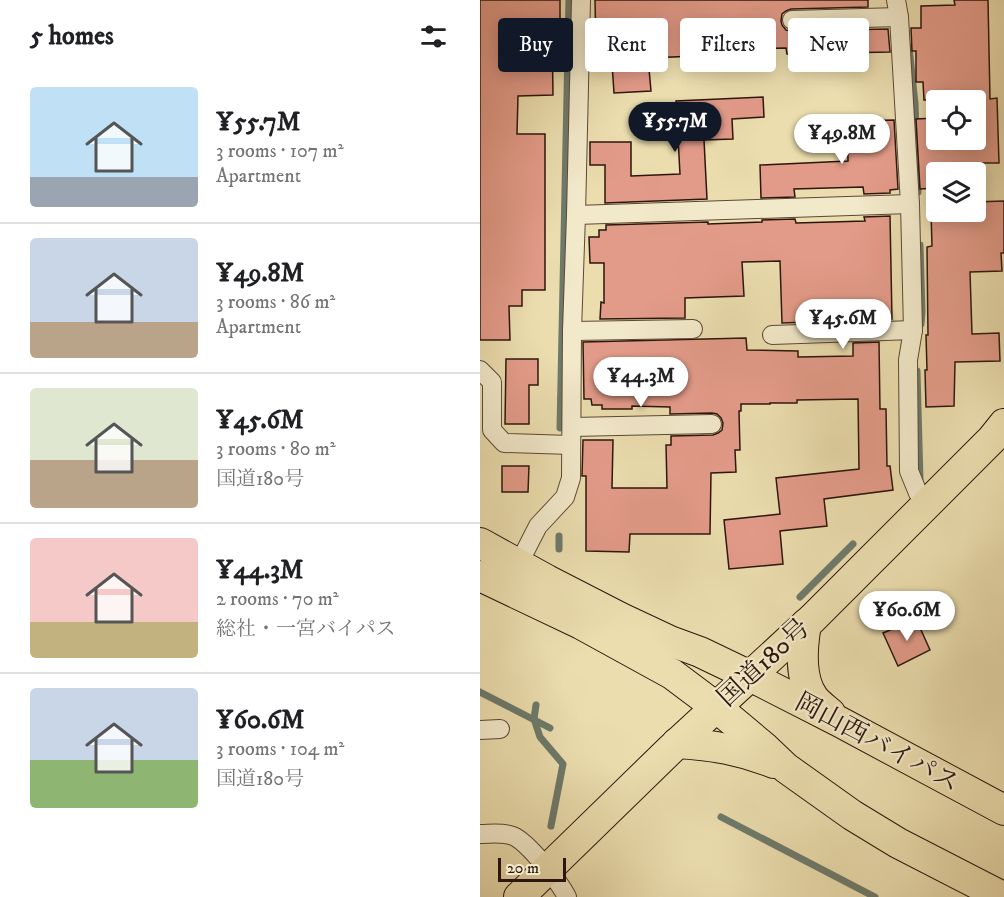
<!DOCTYPE html>
<html lang="en">
<head>
<meta charset="utf-8">
<style>
	:root { --surface:#fff; --page:#f6f6f6; --text:#202124; --muted:#757577; --line:#e0e0e0; --accent:#111827 }
	body { margin:0; font-family:"IM FELL DW Pica","Noto Serif JP",serif; background:var(--page); color:var(--text); height:100vh; display:flex; flex-direction:column; font-size:22px; white-space:nowrap }
	* { box-sizing:border-box; margin:0 }
	p { font-size:20px; color:var(--muted) }
	.icon { flex:none; width:33px; height:33px; fill:none; stroke:currentColor; stroke-width:2; stroke-linecap:round; stroke-linejoin:round }
	.map { position:relative; flex:1; overflow:hidden }
	.side { display:flex; flex-direction:column; background:var(--surface); width:480px }
	.side>* { flex:none }
	.guide { position:absolute; left:18px; top:18px; width:416px; height:54px; display:flex; gap:12px }
	.controls { position:absolute; left:446px; top:90px; display:grid; gap:12px }
	.controls a { display:grid; place-items:center; width:60px; height:60px; border-radius:6px; background:var(--surface); box-shadow:0 3px 15px #0003; font-size:30px }
	.scale { position:absolute; left:18px; bottom:15px; width:68px; box-sizing:border-box; padding-left:6px; border:3px solid #2c160d; border-top:0; font-size:16px; line-height:21px; white-space:nowrap; color:#2c160d; -webkit-text-stroke:4px #f2e9ca; paint-order:stroke }
	.price { position:absolute; translate:-50% -51px; padding:0 14px; border-radius:21px; background:#fff; color:#222; font-size:20px; line-height:39px; filter:drop-shadow(0 2px 3px #0008) }
	.price::after { content:''; position:absolute; left:50%; top:36px; width:18px; height:14px; margin-left:-9px; background:inherit; clip-path:polygon(0 0,100% 0,50% 100%) }
	.price.selected { background:var(--accent); color:#fff }
	ul { padding:0; list-style:none }
	li { display:flex; align-items:center; gap:18px; height:150px; padding:0 30px }
	li+li { border-top:2px solid var(--line) }
	li span { display:grid; place-items:center; flex:none; width:168px; height:120px; border-radius:6px; color:#555 }
	li>.icon { margin-inline-start:auto }
	span .icon { width:72px; height:72px; fill:#fffc; stroke-width:1 }
	li b { font-size:26px }
	h2 { display:flex; justify-content:space-between; align-items:center; height:72px; padding:0 30px; font-size:26px }
	.tag { padding:0 21px; border-radius:6px; background:var(--surface); box-shadow:0 3px 15px #0003; font-size:21px; line-height:54px }
	.tag.selected { background:var(--accent); color:#fff }
	main { display:flex; flex:1; min-height:0 }
	.map>svg:first-child { display:block }
	.lines { fill:none; stroke-linecap:round; stroke-linejoin:round }
	.stream { stroke:#6d7a6b; stroke-width:7 }
	.building { fill:#e39b89; stroke:#2c160d; stroke-width:1.5 }
	.minor-casing { stroke:#5c4835; stroke-width:20 }
	.trunk-casing { stroke:#2c160d; stroke-width:32 }
	.minor { stroke:#f2e9ca; stroke-width:18 }
	.trunk { stroke:#ebddae; stroke-width:30 }
	.labels { text-anchor:middle; dominant-baseline:central; stroke-width:4.5; stroke-linejoin:round; paint-order:stroke }
	.street-label { font-size:26px; fill:#2c160d; stroke:#f2e9ca }
</style>
</head>
<body>
<main>
<section class="side">
<h2>5 homes<svg class="icon" aria-label="filters" viewBox="0 0 24 24"><path d="M4 7h16M4 17h16"/><circle cx="9" cy="7" r="2"/><circle cx="15" cy="17" r="2"/></svg></h2>
<ul>
<li><span style="background:linear-gradient(#bfe0f5 75%,#9aa5b1 0)"><svg class="icon" aria-label="home" viewBox="0 0 24 24"><path d="M3 11l9-7 9 7M6 9v11h12V9"/></svg></span><div><b>¥55.7M</b><p>3 rooms · 107 m²</p><p>Apartment</p></div></li>
<li><span style="background:linear-gradient(#c9d6e8 70%,#b9a48a 0)"><svg class="icon" aria-label="home" viewBox="0 0 24 24"><path d="M3 11l9-7 9 7M6 9v11h12V9"/></svg></span><div><b>¥49.8M</b><p>3 rooms · 86 m²</p><p>Apartment</p></div></li>
<li><span style="background:linear-gradient(#dfe7d0 60%,#b9a48a 0)"><svg class="icon" aria-label="home" viewBox="0 0 24 24"><path d="M3 11l9-7 9 7M6 9v11h12V9"/></svg></span><div><b>¥45.6M</b><p>3 rooms · 80 m²</p><p>国道180号</p></div></li>
<li><span style="background:linear-gradient(#f6c9c9 70%,#c2b280 0)"><svg class="icon" aria-label="home" viewBox="0 0 24 24"><path d="M3 11l9-7 9 7M6 9v11h12V9"/></svg></span><div><b>¥44.3M</b><p>2 rooms · 70 m²</p><p>総社・一宮バイパス</p></div></li>
<li><span style="background:linear-gradient(#c9d6e8 60%,#8fb573 0)"><svg class="icon" aria-label="home" viewBox="0 0 24 24"><path d="M3 11l9-7 9 7M6 9v11h12V9"/></svg></span><div><b>¥60.6M</b><p>3 rooms · 104 m²</p><p>国道180号</p></div></li>
</ul>
</section>
<div class="map">
<svg width="524" height="897" viewBox="0 0 524 897">
	<rect width="100%" height="100%" fill="#ebddae"/>
	<filter id="stains"><feTurbulence type="fractalNoise" baseFrequency=".00333" numOctaves="4"/><feColorMatrix values="0 0 0 0 .2 0 0 0 0 .09 0 0 0 0 .02 0 0 0 .5 -.17"/></filter>
	<radialGradient id="worn" r=".72"><stop offset=".6" stop-color="#630" stop-opacity="0"/><stop offset="1" stop-color="#630" stop-opacity=".3"/></radialGradient>
	<g class="lines">
		<!-- stream -->
		<g class="stream">
			<polyline points="429,47 435,103 438,192"/>
			<polyline points="440,245 442,312 441,324"/>
			<polyline points="437,371 440,480"/>
			<polyline points="80,428 89,0"/>
			<polyline points="79,536 79,549"/>
			<polyline points="320,597 373,544"/>
			<polyline points="0,692 70,728"/>
			<polyline points="56,705 54,719 60,737 83,764 71,826"/>
			<polyline points="241,817 395,897"/>
		</g>
	</g>
	<!-- building -->
	<g class="building">
		<polygon points="0,0 80,0 80,24 72,24 73,95 38,96 37,134 65,134 65,290 42,290 42,306 29,306 30,340 0,340"/>
		<polygon points="115,0 388,0 388,7 311,9 306,11 302,14 301,21 302,25 306,30 312,31 408,29 410,52 307,54 306,48 216,50 216,56 168,58 171,91 134,93 131,49 116,50"/>
		<polygon points="474,0 508,0 510,99 517,98 519,163 499,163 499,172 456,172 456,188 440,189 436,119 456,118 456,140 495,140 495,100 444,100 443,82 436,82 436,51 432,51 431,28 441,28 441,6 475,5"/>
		<polygon points="283,97 284,117 252,119 253,139 224,140 227,199 125,203 125,165 110,165 110,142 151,142 151,176 200,174 196,101"/>
		<polygon points="414,120 418,189 410,190 410,193 384,194 383,187 314,189 315,197 281,198 280,165 368,161 367,121"/>
		<polygon points="524,201 524,253 521,253 522,271 490,272 492,334 519,333 520,361 475,362 474,406 446,407 445,370 447,370 446,335 448,335 447,247 452,246 451,212 495,212 495,202"/>
		<polygon points="410,216 412,319 302,323 300,261 262,262 264,296 205,298 205,318 120,319 121,302 124,303 124,263 110,263 109,237 119,237 119,230 126,230 126,225 228,222 228,224 282,222 282,220 315,219 316,223 385,221 384,217"/>
		<polygon points="266,338 267,350 318,351 318,357 373,356 373,343 399,342 400,409 406,409 407,466 410,466 413,490 344,499 347,526 300,531 303,564 249,569 244,520 300,514 296,478 379,469 378,399 317,400 317,403 290,403 290,404 261,404 261,411 259,411 260,450 255,450 256,472 231,473 230,534 150,534 149,552 106,551 106,476 102,476 103,440 133,440 132,488 187,488 186,445 191,445 191,436 233,435 238,433 242,430 243,423 241,418 237,414 232,413 190,414 190,407 152,406 152,409 122,409 122,405 112,405 111,399 104,399 103,342"/>
		<polygon points="26,359 58,359 58,385 49,385 49,424 25,424"/>
		<polygon points="22,466 49,466 48,492 22,492"/>
		<polygon points="436,619 450,650 418,666 403,633"/>
	</g>
	<g class="lines">
		<defs>
			<g id="minor">
				<polyline points="416,0 419,17 430,204 433,330 428,360 429,471 438,493 447,503"/>
				<polyline points="312,20 419,17"/>
				<polyline points="96,215 430,204"/>
				<polyline points="92,331 213,329"/>
				<polyline points="292,335 433,330"/>
				<polyline points="0,370 12,382 12,430 24,443 91,445"/>
				<polyline points="92,427 232,424"/>
				<polyline points="38,565 58,526 85,497 91,478 92,331 96,215 101,0"/>
				<polyline points="0,730 20,729"/>
				<path d="M0,834C11,834 23,832 33,836C48,842 80,883 87,897"/>
			</g>
			<g id="trunk">
				<polyline points="0,543 67,580 141,618 190,641 220,652 270,676 360,722 524,810"/>
				<polyline points="0,576 101,624 192,674 236,707 285,748 306,768 372,815 418,843 523,897"/>
				<path d="M326,624C322,647 319,677 333,697C337,703 344,708 350,713"/>
				<path d="M197,743C232,745 261,750 294,763"/>
				<polyline points="39,897 191,749 333,618 512,439 524,424"/>
			</g>
		</defs>
		<!-- minor casing -->
		<use href="#minor" class="minor-casing"/>
		<!-- trunk casing -->
		<use href="#trunk" class="trunk-casing"/>
		<!-- minor -->
		<use href="#minor" class="minor"/>
		<!-- trunk -->
		<use href="#trunk" class="trunk"/>
	</g>
	<g class="labels">
		<!-- street labels -->
		<g class="street-label">
			<text transform="translate(284 663) rotate(-43)">国道180号</text>
			<text transform="translate(397 743) rotate(28)">岡山西バイパス</text>
		</g>
	</g>
	<rect width="100%" height="100%" filter="url(#stains)"/>
	<rect width="100%" height="100%" fill="url(#worn)"/>
</svg>
<div class="controls">
<a><svg class="icon" aria-label="locate" viewBox="0 0 24 24"><circle cx="12" cy="12" r="6"/><path d="M12 2v4M12 18v4M2 12h4M18 12h4"/></svg></a>
<a><svg class="icon" aria-label="layers" viewBox="0 0 24 24"><path d="M12 4l9 5-9 5-9-5zM3 14l9 5 9-5"/></svg></a>
</div>
<div class="scale">20 m</div>
<b class="price selected" style="left:195px;top:153px">¥55.7M</b>
<b class="price" style="left:362px;top:165px">¥49.8M</b>
<b class="price" style="left:363px;top:350px">¥45.6M</b>
<b class="price" style="left:161px;top:408px">¥44.3M</b>
<b class="price" style="left:427px;top:642px">¥60.6M</b>
<div class="guide">
<a class="tag selected">Buy</a>
<a class="tag">Rent</a>
<a class="tag">Filters</a>
<a class="tag">New</a>
</div>
</div>
</main>
</body>
</html>
